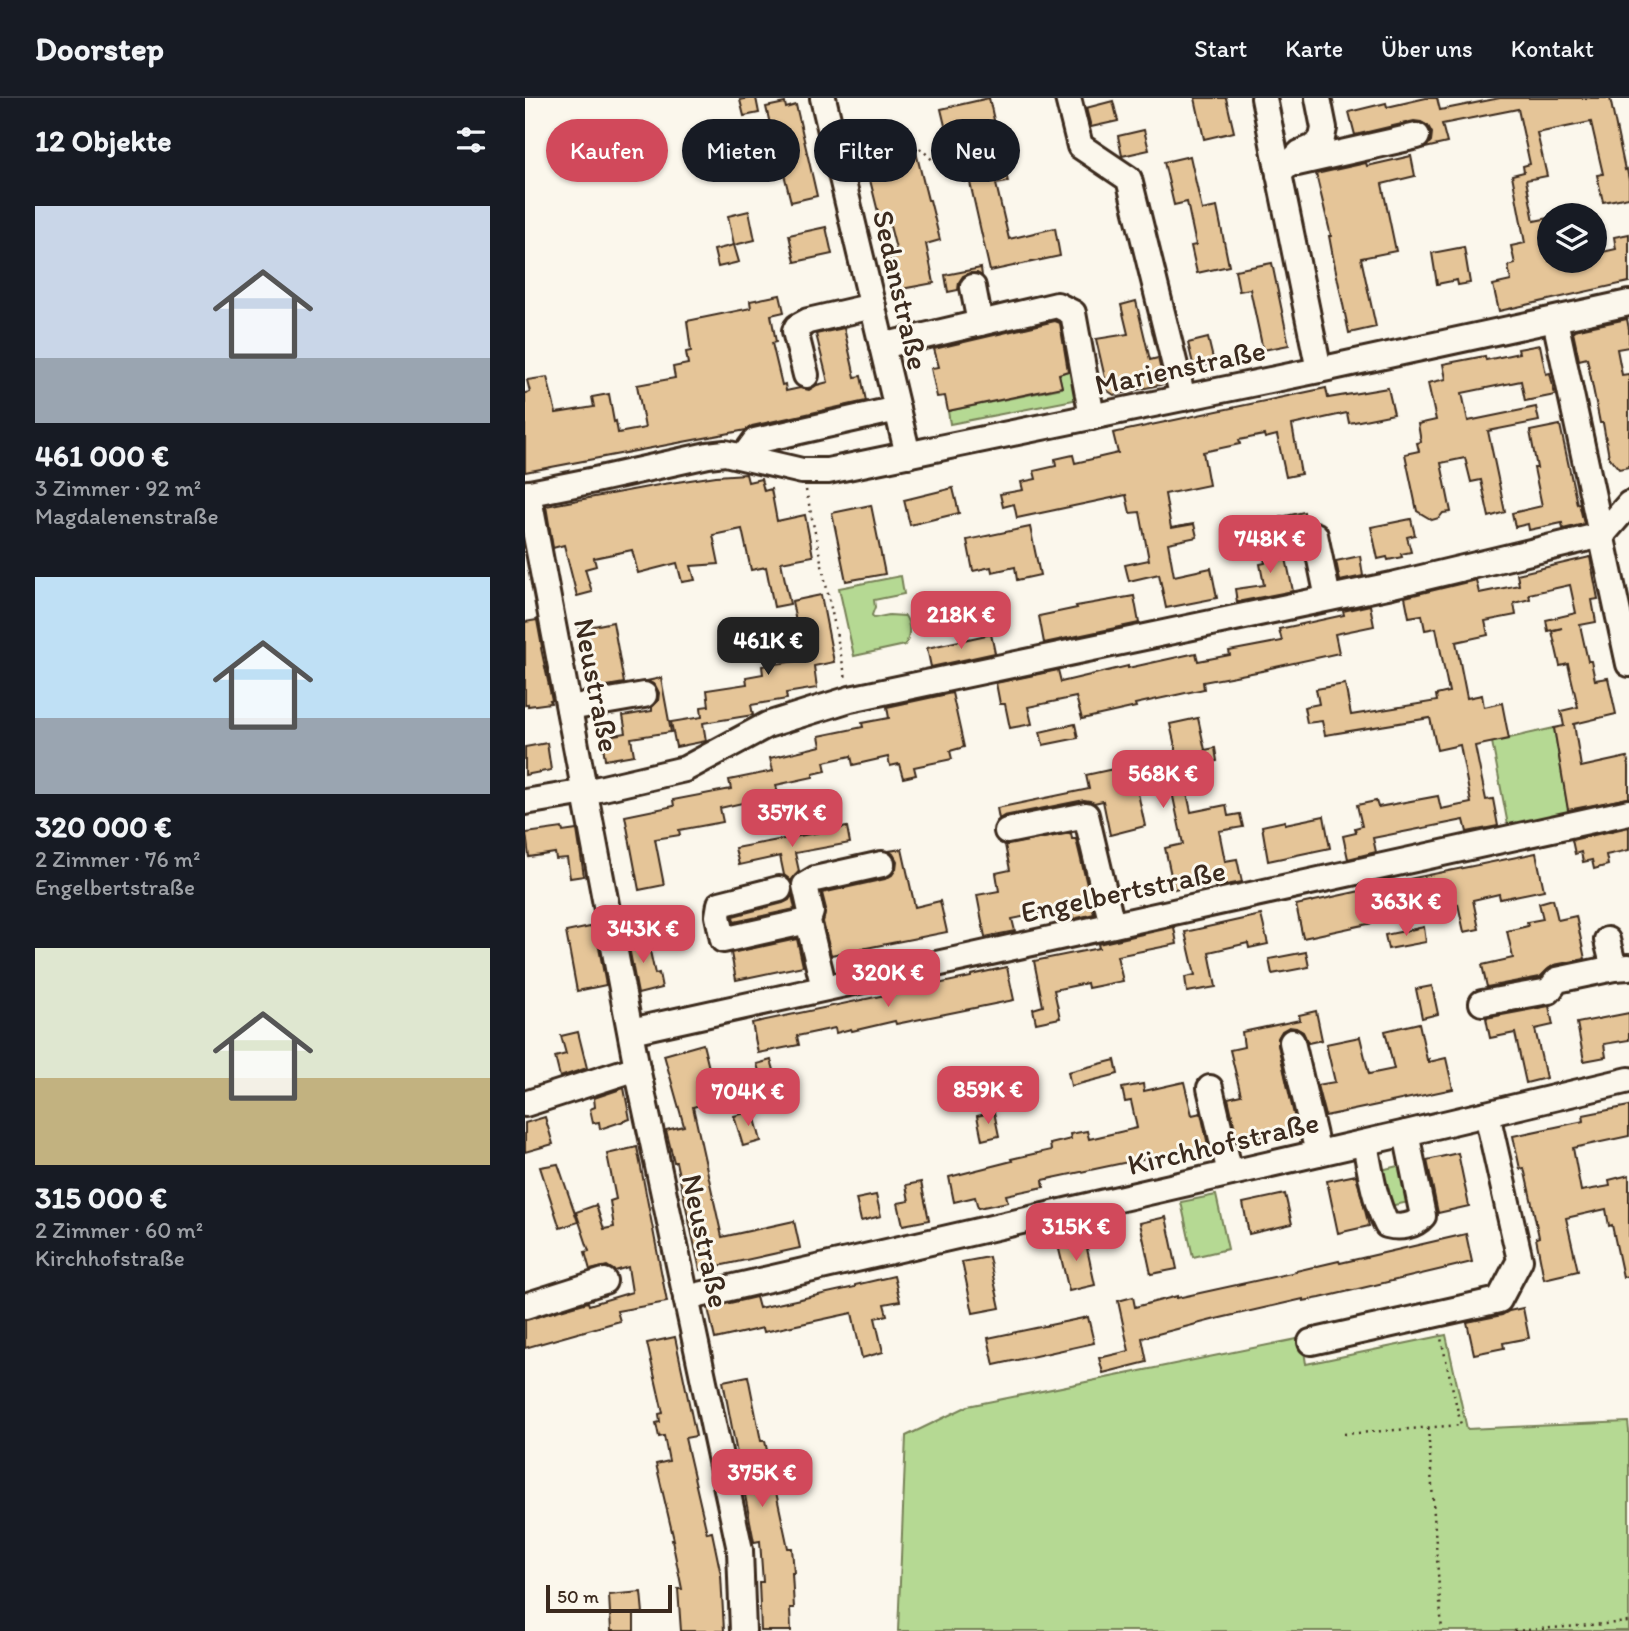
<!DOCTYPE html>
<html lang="de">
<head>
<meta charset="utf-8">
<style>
	:root { --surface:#171b24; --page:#242831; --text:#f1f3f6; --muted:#9ea1a6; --line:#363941; --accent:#d1495b }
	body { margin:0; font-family:Itim,sans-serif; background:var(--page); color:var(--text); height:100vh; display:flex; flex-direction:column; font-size:26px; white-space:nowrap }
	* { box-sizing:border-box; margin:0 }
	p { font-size:23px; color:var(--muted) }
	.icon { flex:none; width:38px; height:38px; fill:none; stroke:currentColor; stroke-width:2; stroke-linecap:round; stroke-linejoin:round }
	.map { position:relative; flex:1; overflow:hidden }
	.drawer { display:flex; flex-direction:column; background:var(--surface); width:525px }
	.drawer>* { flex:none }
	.hud { position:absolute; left:21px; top:21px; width:665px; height:63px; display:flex; gap:14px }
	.tools { position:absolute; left:1012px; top:105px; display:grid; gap:14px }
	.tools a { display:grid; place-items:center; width:70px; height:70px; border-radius:50%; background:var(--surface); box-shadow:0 2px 5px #0004; font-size:35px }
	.scale { position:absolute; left:21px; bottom:18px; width:126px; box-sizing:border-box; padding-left:7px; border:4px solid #3b2a1e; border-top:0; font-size:19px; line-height:24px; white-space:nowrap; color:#3b2a1e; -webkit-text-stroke:5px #fbf7ec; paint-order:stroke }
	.price { position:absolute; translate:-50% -60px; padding:0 16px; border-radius:14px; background:var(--accent); color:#fff; font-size:23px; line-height:46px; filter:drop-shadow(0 2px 4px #0008) }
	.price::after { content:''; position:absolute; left:50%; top:42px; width:21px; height:16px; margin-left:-10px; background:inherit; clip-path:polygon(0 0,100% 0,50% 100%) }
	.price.current { background:#222; color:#fff }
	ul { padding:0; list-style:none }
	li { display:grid; align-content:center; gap:14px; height:371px; padding:0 35px }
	li span { display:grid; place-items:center; height:217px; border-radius:0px; color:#555 }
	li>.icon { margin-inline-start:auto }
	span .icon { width:126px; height:126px; fill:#fffc; stroke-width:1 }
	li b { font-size:30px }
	h2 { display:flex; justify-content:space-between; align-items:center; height:84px; padding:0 35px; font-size:30px }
	.tag { padding:0 24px; border-radius:32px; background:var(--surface); box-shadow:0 2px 5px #0004; font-size:24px; line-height:63px }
	.tag.current { background:var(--accent); color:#fff }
	header { display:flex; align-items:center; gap:42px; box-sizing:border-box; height:98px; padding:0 35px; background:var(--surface); border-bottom:2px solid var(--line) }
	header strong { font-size:33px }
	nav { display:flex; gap:38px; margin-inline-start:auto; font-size:24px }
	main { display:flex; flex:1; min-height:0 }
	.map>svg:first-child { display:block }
	.green { fill:#b5d993; stroke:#788258; stroke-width:2 }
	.building { fill:#e5c598; stroke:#3b2a1e; stroke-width:2 }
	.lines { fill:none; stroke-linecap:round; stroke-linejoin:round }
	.minor-casing { stroke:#3b2a1e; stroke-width:30 }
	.path { stroke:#3b2a1e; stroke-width:2.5; stroke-dasharray:2 5; stroke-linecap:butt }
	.minor { stroke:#fbf7ec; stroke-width:24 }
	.labels { text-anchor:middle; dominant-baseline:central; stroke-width:6; stroke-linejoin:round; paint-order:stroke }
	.street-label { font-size:30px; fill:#3b2a1e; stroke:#fbf7ec }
</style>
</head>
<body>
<header>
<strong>Doorstep</strong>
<nav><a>Start</a><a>Karte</a><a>Über uns</a><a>Kontakt</a></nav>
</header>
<main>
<section class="drawer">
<h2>12 Objekte<svg class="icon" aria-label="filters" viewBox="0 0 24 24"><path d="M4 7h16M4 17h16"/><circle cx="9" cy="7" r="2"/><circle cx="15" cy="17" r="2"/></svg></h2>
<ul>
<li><span style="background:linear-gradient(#c9d6e8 70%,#9aa5b1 0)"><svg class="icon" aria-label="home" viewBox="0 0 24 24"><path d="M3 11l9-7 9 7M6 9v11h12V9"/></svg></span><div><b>461 000 €</b><p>3 Zimmer · 92 m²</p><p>Magdalenenstraße</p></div></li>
<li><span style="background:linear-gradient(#bfe0f5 65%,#9aa5b1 0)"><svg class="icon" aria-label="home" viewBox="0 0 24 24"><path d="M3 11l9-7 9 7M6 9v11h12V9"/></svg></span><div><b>320 000 €</b><p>2 Zimmer · 76 m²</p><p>Engelbertstraße</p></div></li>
<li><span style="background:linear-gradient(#dfe7d0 60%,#c2b280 0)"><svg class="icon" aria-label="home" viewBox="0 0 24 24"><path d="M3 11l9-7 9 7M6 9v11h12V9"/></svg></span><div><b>315 000 €</b><p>2 Zimmer · 60 m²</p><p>Kirchhofstraße</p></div></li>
</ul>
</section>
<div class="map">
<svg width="1104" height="1533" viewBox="0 0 1104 1533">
	<rect width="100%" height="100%" fill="#fbf7ec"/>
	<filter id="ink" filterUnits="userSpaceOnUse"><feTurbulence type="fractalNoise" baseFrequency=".0143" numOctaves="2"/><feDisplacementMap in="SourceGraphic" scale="14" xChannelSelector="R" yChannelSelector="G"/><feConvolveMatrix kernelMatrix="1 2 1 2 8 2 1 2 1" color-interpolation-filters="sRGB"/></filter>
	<g filter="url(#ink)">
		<!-- green -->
		<g class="green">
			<polygon points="547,271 559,300 425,326 423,313 537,290 534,276"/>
			<path d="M376,478L379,496L349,502L350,509L347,517L349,520L364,517L380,518C386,526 385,540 380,547L329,558L314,490Z"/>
			<polygon points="1029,630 1044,716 983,727 967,644"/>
			<polygon points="881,1066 889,1103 859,1109 852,1073"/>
			<polygon points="691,1097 703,1151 668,1159 656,1104"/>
			<polygon points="921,1237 942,1331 1103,1324 1104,1333 1104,1533 373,1533 381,1338 443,1308 777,1240 781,1266"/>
		</g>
		<!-- building -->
		<g class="building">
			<polygon points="224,0 231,0 234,15 219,18 215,2"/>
			<polygon points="464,0 483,84 471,86 484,141 530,130 535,158 465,173 439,58 428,61 416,11"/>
			<polygon points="670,0 701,0 709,34 679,41"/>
			<polygon points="901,0 912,0 915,12 975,0 1085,0 1100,72 1102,71 1104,82 1104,99 1078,104 1072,77 1078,76 1066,24 1012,35 1022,78 1001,82 1009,123 1024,120 1024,163 1069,163 1069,156 1091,151 1089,139 1104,136 1104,184 974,213 968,187 986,183 983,168 990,166 986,148 1000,145 987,77 999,74 998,68 1005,66 993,11 917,26 922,45 900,50 906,43 907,35 903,28 896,24 889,23 830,37 824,14 861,5 862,9"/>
			<polygon points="588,3 593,23 566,29 561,10"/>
			<polygon points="260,5 261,10 271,7 292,98 266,104 255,60 253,60 241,9"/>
			<polygon points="619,32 624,52 597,58 593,38"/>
			<polygon points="390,50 403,102 405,102 415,142 401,146 409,185 371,192 364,161 373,159 364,124 356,126 340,62"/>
			<polygon points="665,58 677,112 692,109 704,168 672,175 666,148 671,147 662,104 649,107 639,64"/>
			<polygon points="886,58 890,78 857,86 871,153 836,160 851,229 824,235 808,159 804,138 806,138 791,76 841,65 842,68"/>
			<polygon points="224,113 230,142 209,147 203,118"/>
			<polygon points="301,129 307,156 270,164 264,137"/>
			<polygon points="209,147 214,164 193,169 189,152"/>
			<polygon points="939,149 945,185 933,187 932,182 912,186 907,155"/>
			<polygon points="747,165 764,247 738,252 725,191 714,193 710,172"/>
			<polygon points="456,170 457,178 452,175 445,175 438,178 434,184 433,192 423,194 420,177"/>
			<polygon points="255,197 259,214 246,217 251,244 247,245 257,287 260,286 261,293 275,290 284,292 292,287 303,284 291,236 319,230 330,279 336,278 341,303 227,328 221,332 0,374 0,295 5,294 2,282 22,279 31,315 69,309 67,299 84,296 89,324 91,323 93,335 120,330 112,287 150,280 148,269 163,266 161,254 166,253 162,223 226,210 225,203"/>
			<polygon points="611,203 625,262 633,260 639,286 589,297 583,293 571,241 603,236 596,207"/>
			<polygon points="1102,221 1104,231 1104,249 1092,251 1097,277 1104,276 1104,369 1094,371 1084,359 1078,325 1075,325 1062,260 1054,262 1048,234 1049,232"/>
			<polygon points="530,223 535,225 543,273 534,276 537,289 423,313 420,298 412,299 406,270 414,269 409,251"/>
			<polygon points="683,240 689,265 669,270 663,245"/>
			<polygon points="1015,247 1021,276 1025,275 1030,297 1000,303 996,283 937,295 943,323 1011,309 1014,323 963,333 980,414 964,419 956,382 946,384 940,360 916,365 926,414 918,415 914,420 907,422 892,413 880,356 894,353 892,345 896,344 893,326 911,322 903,285 921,281 918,266 960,258 961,262 994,255 993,251"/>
			<polygon points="801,290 803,300 863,290 869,316 824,325 822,315 767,327 776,376 761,379 752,337 740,340 739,337 714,342 715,346 678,354 684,387 640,396 646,430 669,426 672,439 643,445 649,478 686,470 692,500 641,510 634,476 604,483 600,467 624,462 615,414 605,415 601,397 492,420 489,406 478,409 475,396 498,392 496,384 511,381 509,373 531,368 530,361 548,357 550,365 593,355 588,335"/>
			<polygon points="1035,327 1052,406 1054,405 1059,426 1038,431 1037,425 1004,432 1003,426 990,429 987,415 1017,408 1009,370 1012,370 1005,333"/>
			<polygon points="221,376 223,384 236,381 239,393 246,391 252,423 280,417 288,458 256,464 265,506 249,509 241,469 226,472 217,431 188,437 194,466 166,468 170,482 157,484 152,465 113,475 107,452 69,460 71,468 60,471 67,494 52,498 39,447 28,450 21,408 139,386 191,378"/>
			<polygon points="428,390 434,415 385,427 379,402"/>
			<polygon points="346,407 360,476 321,483 307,415"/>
			<polygon points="779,414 781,425 776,431 759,435 756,419"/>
			<polygon points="886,421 890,437 882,439 886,454 876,456 877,459 863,462 862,459 853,461 846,429"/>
			<polygon points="505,429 515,477 492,482 490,469 467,474 466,469 448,473 442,442"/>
			<polygon points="757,442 768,493 712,504 710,491 739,487 735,466 740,465 736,447"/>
			<polygon points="835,458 838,478 815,483 811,463"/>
			<polygon points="1065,459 1073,501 1067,502 1071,524 1055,527 1063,563 1066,563 1070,582 1083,580 1091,616 1049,626 1056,669 1102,659 1104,668 1104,700 1043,712 1029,630 1039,628 1036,613 1053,609 1043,566 1035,568 1027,533 1037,530 1023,533 1021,522 1051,515 1045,487 1004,496 1005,501 989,505 991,517 960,523 963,537 931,544 942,600 957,597 959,609 977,605 984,641 950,648 961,702 968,701 973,728 942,734 939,722 848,740 851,754 823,761 818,738 831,735 830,730 837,728 832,707 851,703 853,709 913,698 916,711 946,705 935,647 912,652 905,620 800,637 797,623 782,625 779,609 794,606 791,591 820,586 826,617 912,603 911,597 924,594 911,530 900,532 897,517 884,519 880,499 951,482 954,495 994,487 992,476"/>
			<polygon points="296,497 309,564 289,568 292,590 261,595 262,601 226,607 228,617 178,625 181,643 151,649 146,624 177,619 176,609 184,608 182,592 222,586 221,579 238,576 237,568 278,562 267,503"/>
			<polygon points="609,498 614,525 519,545 514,518 552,510 551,508"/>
			<polygon points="845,507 849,528 810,536 814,555 741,571 742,572 678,584 679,591 610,606 611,609 557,621 551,599 503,609 507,626 485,630 480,606 475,606 471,585 533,572 536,584 603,568 603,570 671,555 673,563 705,557 704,553 757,543 754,531 819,517 818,513"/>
			<polygon points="12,522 17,549 16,550 27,602 25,602 26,605 3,608 3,606 0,607 0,524"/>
			<polygon points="88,524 99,585 65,591 54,531"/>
			<polygon points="466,536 470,555 406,569 402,550"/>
			<polygon points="136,580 146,634 106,640 109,657 80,662 77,639 101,635 98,618 127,613 127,609 133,603 134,595 130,587 122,583"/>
			<polygon points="427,595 439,649 425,653 427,661 389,669 391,677 378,680 374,666 365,668 363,659 328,667 326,658 299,664 301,673 288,676 288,679 251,687 253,697 195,710 198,724 154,732 155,737 130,741 139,787 114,792 100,718 149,708 148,702 206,691 204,682 248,673 245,660 296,648 294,638 338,629 337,625 364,620 362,609"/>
			<polygon points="673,620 680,652 690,650 692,663 657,671 666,714 701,707 703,718 715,716 718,729 694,733 700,763 712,761 717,784 690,789 689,783 649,791 640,750 658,746 643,675 610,681 620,728 585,737 578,703 569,705 565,703 559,702 479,718 474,721 472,710 564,691 561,677 652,657 645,626"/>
			<polygon points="550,626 553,640 518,647 515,634"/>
			<polygon points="22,645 26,672 0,677 0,649"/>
			<polygon points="799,718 805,750 743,763 737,728 760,723 760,726"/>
			<polygon points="322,729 325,745 270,755 274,773 266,783 259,777 255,758 214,767 210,750"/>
			<polygon points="1104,729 1104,752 1081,757 1083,767 1069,771 1067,762 1058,764 1056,754 1050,756 1047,742"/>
			<polygon points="37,730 38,734 52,732 59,778 45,780 42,760 31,761 30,755 4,759 1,735"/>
			<polygon points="546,735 547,741 551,741 569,816 548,821 546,809 487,821 490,833 460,839 452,797 474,793 471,775 485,772 480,747"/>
			<polygon points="377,751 390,809 415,803 422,834 306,857 298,824 301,811 297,795 360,781 367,777 371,771 372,763 368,756 364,753"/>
			<polygon points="1011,755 1019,792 975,801 974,796 948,802 954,831 939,834 933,806 887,815 879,782"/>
			<polygon points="849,790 857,823 778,840 771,807"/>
			<polygon points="267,797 270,811 209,824 208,818 258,805 264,802"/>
			<polygon points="1028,801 1033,822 1051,818 1060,861 1029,867 1021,873 1015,879 962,889 957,867 988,860 982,833 1003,828 1002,824 1018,821 1014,805"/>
			<polygon points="736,817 743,846 724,850 723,845 684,854 691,889 662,894 660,879 670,877 660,834"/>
			<polygon points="70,828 81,887 52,893 41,834"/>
			<polygon points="649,829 652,846 592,858 598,883 563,890 562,885 529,892 535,920 511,925 508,911 518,908 509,863 574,850 573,846"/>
			<polygon points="899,829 901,844 863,851 860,837"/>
			<polygon points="116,836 118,845 123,844 130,876 134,875 137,890 113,896 102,839"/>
			<polygon points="272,841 278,868 211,882 206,855"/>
			<polygon points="781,854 784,869 747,876 744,861"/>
			<polygon points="482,869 489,902 371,926 370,923 327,933 326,931 311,935 310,930 272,938 274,947 233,955 227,925 446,879 446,877"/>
			<polygon points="907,888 913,916 897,920 891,891"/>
			<polygon points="1024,908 1028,927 1010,931 1021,980 1001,985 990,935 965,940 961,920"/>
			<polygon points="791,913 797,942 783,945 778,934 771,930 764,929 757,933 753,940 753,947 772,1030 713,1044 703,1000 716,997 705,952 719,949 717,934 775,922 774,917"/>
			<polygon points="1104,915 1104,942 1079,946 1081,959 1059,963 1052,925"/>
			<polygon points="894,925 902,962 904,961 904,964 921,960 928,991 800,1018 792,987 810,984 801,946 835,939 844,976 869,971 860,933"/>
			<polygon points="53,934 62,970 35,979 30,959 41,956 36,938"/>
			<polygon points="178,946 192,1002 168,1009 197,1139 269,1123 275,1150 175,1172 151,1064 149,1064 141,1032 159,1028 139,957"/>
			<polygon points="246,962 256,995 241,999 232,966"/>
			<polygon points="590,962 593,976 546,988 543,974"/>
			<polygon points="659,984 667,1017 676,1015 683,1047 518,1082 519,1089 481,1097 483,1104 453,1110 450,1099 429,1104 424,1079 487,1063 486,1061 526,1052 525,1046 546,1041 545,1036 562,1033 564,1041 612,1030 606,1003 600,1004 597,990 618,986 619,993"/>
			<polygon points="99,990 105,1021 75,1031 74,1024 68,1025 65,1011 70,1009 69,1000"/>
			<polygon points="1104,1008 1104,1038 1048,1050 1056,1093 1085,1088 1084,1082 1104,1077 1104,1178 1098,1179 1087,1127 1084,1128 1081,1111 1041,1120 1053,1173 1019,1181 1011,1140 1014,1139 1006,1101 999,1070 995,1071 988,1038 1059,1023 1058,1017"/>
			<polygon points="228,1013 236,1043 218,1048 209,1018"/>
			<polygon points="469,1014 474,1038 457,1042 452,1018"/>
			<polygon points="20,1019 28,1046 0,1054 0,1025"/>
			<polygon points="112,1049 142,1204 92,1213 95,1223 0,1250 0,1222 63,1204 64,1207 107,1194 103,1169 90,1173 82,1168 65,1172 60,1154 64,1153 51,1114 71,1107 79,1131 89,1129 85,1103 91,1101 82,1056"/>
			<polygon points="933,1055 944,1108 913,1115 902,1062"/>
			<polygon points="33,1066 53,1124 35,1130 15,1069"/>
			<polygon points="831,1077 844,1128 813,1135 802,1083"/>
			<polygon points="396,1084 404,1122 378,1127 373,1105 384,1103 381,1087"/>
			<polygon points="760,1096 767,1126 724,1136 718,1105"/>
			<polygon points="351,1097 356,1118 336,1123 331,1101"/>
			<polygon points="641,1119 652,1171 626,1176 615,1125"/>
			<polygon points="941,1136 947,1164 795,1200 778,1203 778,1201 691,1221 617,1240 622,1264 578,1275 574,1260 604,1253 593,1203 608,1199 610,1209 652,1198 652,1200 771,1174 771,1173 814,1163 815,1165"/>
			<polygon points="559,1137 570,1187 544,1193 532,1143"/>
			<polygon points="464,1159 475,1210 448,1215 437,1164"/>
			<polygon points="369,1178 375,1203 359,1206 362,1217 350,1220 358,1254 337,1260 327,1215 239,1234 238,1230 190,1241 183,1210 231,1199 234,1210 330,1189 330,1187"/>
			<polygon points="998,1210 1004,1240 978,1245 979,1250 949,1256 942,1224 977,1217 984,1213"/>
			<polygon points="563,1219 569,1245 469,1267 463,1240"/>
			<polygon points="150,1239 171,1338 160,1340 182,1435 187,1434 196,1477 199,1533 156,1533 153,1491 157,1491 147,1442 149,1442 131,1366 144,1363 139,1338 134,1339 131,1325 135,1324 134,1316 138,1315 122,1245"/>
			<polygon points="223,1278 236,1343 240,1343 263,1450 267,1450 269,1475 267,1475 269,1510 265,1510 266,1533 236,1533 234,1484 238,1484 235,1443 229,1444 198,1283"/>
			<polygon points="116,1494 118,1515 109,1516 109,1533 86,1533 84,1497"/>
		</g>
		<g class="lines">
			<defs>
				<g id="minor">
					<polyline points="298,0 383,357"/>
					<polyline points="543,0 555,48 604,81 658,300"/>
					<polyline points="739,0 754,76"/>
					<polyline points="793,0 799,30 797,40 791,48 775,55 754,76 794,272"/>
					<polyline points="772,65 892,38"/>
					<polyline points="448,189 455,225"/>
					<polyline points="1030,222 1104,566"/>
					<polyline points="357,248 532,207 548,215 567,319"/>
					<polyline points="281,277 270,233 272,229 283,223 348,208"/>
					<polyline points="219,358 230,343 372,311"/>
					<polyline points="3,395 112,970 215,1452 218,1533"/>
					<polyline points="0,396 70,382 183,357 200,355 277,373 303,373 794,272 1104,205"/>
					<polyline points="790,437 803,500"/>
					<polyline points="44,610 119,597"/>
					<polyline points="0,704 61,694 160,671 242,627 325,601 867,487 1077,437 1104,406"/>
					<polyline points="482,733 561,717 587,827"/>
					<polyline points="254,791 195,806 193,818 198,842 283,823"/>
					<polyline points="1082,842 1089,870"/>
					<polyline points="299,890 283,823 286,814 280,787 290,781 357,766"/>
					<polyline points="957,905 1024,893 1032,882 1089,870 1104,869"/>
					<polyline points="106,933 1104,714"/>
					<polyline points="767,944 793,1055"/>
					<polyline points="685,990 705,1075"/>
					<polyline points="0,1006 112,970"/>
					<path d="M840,1045C845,1072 849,1102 862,1127C874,1130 889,1129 898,1118L881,1035"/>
					<polyline points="161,1200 881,1035 1104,982"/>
					<polyline points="0,1208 79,1183"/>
					<polyline points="786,1244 974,1202 995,1162 962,1016"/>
				</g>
			</defs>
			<!-- minor casing -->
			<use href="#minor" class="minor-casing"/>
			<!-- path -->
			<g class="path">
				<path d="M333,58C343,56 381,47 389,48C398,50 404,60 411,65C420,73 433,84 445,84"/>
				<polyline points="281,392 321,581"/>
				<polyline points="903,1330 917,1533"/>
				<polyline points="819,1336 936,1327 915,1236"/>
				<polyline points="989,1533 1104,1524"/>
			</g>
			<!-- minor -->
			<use href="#minor" class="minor"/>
		</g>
	</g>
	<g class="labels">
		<!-- street labels -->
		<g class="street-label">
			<text transform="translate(376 192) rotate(77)">Sedanstraße</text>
			<text transform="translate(655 269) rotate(-12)">Marienstraße</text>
			<text transform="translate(72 587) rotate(79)">Neustraße</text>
			<text transform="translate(598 793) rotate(-12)">Engelbertstraße</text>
			<text transform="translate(698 1045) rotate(-13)">Kirchhofstraße</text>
			<text transform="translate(181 1143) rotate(78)">Neustraße</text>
		</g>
	</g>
</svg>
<div class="tools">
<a><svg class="icon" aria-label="layers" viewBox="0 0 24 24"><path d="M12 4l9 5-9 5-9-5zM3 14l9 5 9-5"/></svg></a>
</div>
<div class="scale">50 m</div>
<b class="price" style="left:745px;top:477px">748K €</b>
<b class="price" style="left:436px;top:553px">218K €</b>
<b class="price current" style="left:243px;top:579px">461K €</b>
<b class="price" style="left:638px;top:712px">568K €</b>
<b class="price" style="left:267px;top:751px">357K €</b>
<b class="price" style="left:881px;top:840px">363K €</b>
<b class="price" style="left:118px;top:867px">343K €</b>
<b class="price" style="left:363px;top:911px">320K €</b>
<b class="price" style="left:463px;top:1028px">859K €</b>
<b class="price" style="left:223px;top:1030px">704K €</b>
<b class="price" style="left:551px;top:1165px">315K €</b>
<b class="price" style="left:237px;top:1411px">375K €</b>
<div class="hud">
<a class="tag current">Kaufen</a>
<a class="tag">Mieten</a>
<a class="tag">Filter</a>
<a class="tag">Neu</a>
</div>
</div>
</main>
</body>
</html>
